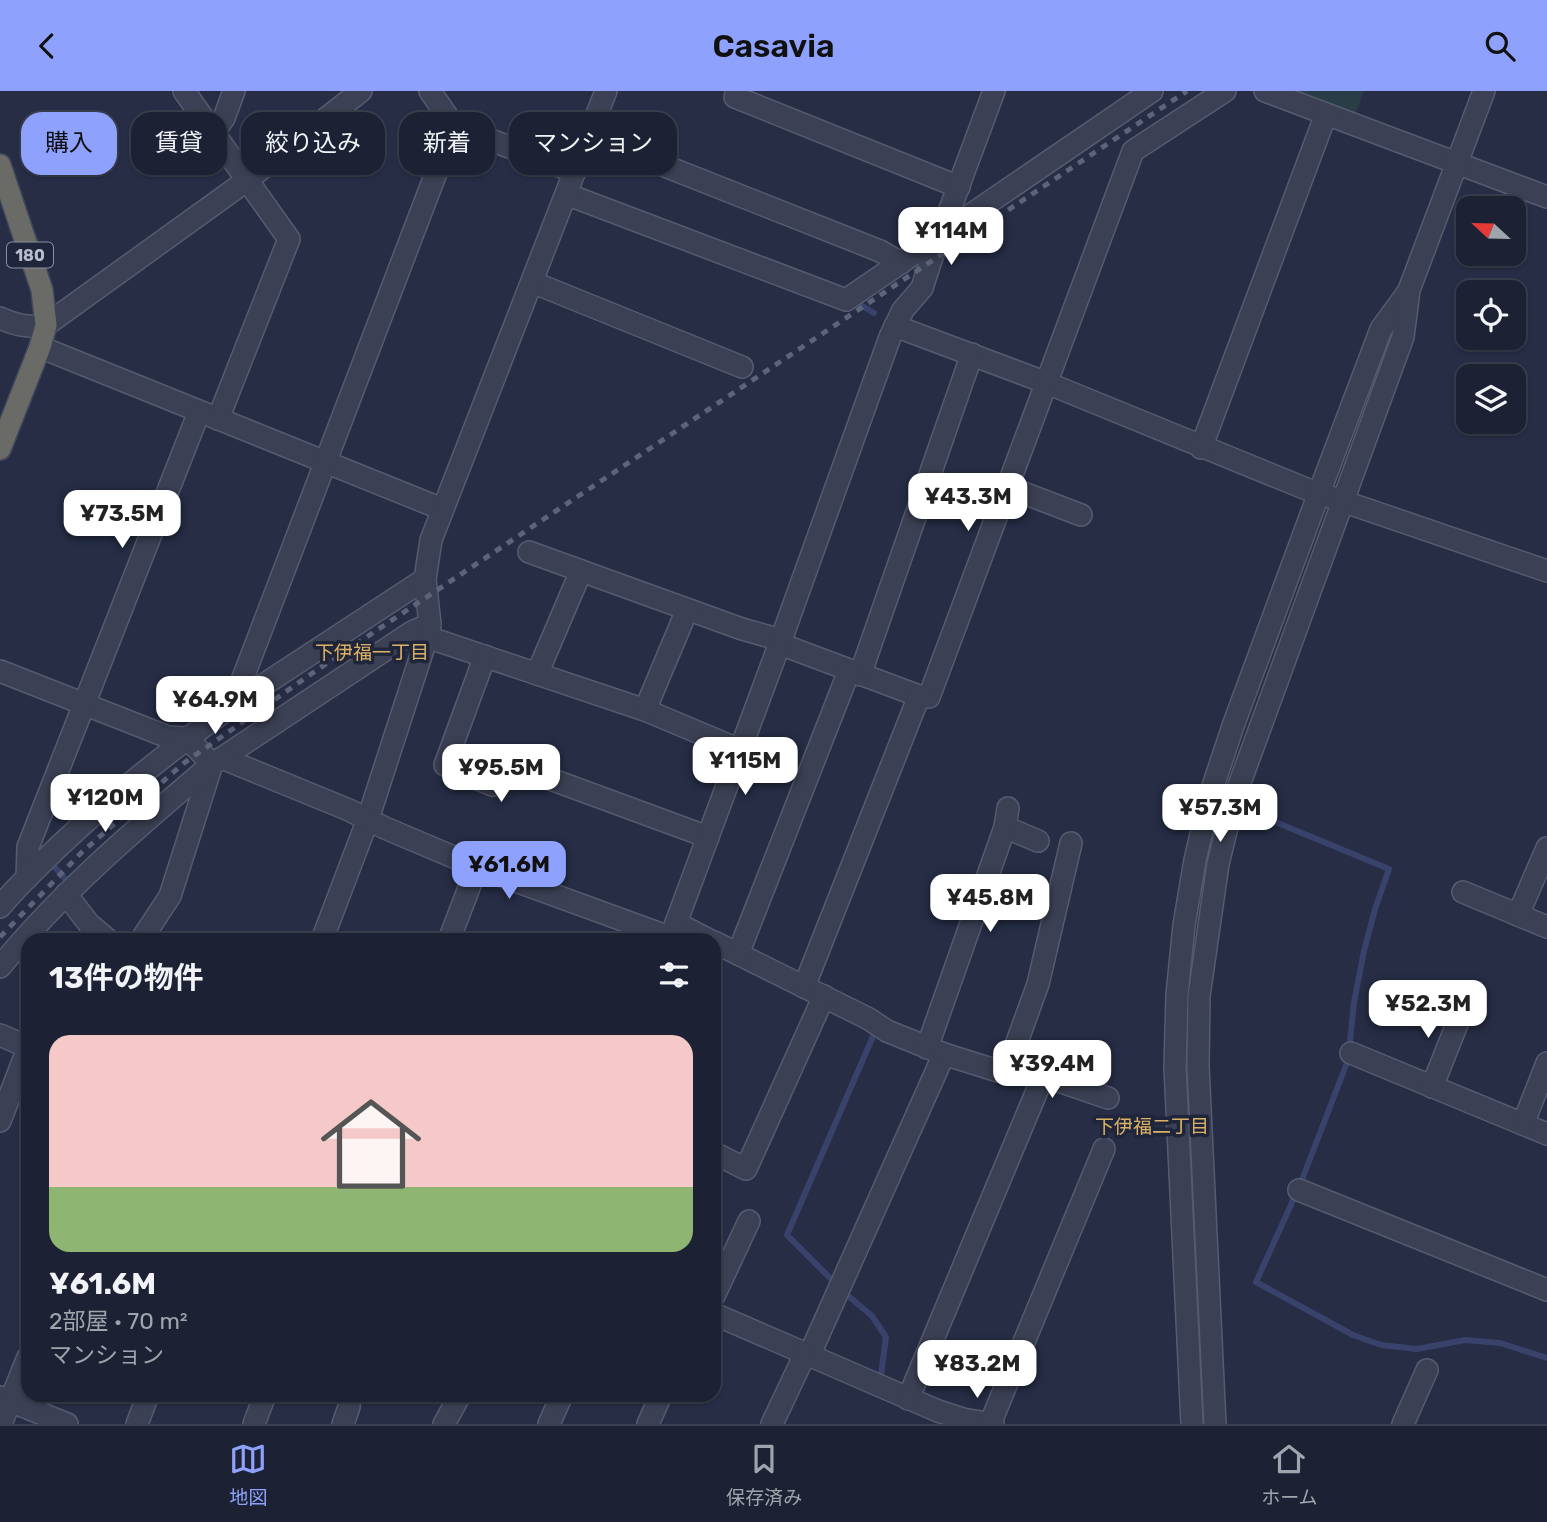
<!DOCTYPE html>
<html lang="ja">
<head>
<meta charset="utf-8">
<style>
	:root { --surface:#1c2234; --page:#292f40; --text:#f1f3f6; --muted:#a0a4ac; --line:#3a3f4f; --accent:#8ea2fd }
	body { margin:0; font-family:Rubik,"Noto Sans JP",sans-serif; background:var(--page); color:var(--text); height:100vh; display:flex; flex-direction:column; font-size:26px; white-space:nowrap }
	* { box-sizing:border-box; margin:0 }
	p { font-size:23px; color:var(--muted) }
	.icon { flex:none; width:38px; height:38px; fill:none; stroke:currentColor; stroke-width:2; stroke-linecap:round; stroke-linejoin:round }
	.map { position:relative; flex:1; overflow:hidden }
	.panel { position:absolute; left:21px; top:842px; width:700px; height:469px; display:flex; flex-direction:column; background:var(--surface); border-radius:21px; box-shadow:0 2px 5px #0004,0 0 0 2px var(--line) }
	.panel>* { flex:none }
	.guide { position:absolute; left:21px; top:21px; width:700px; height:63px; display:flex; gap:14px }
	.needle { width:46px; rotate:292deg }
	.buttons { position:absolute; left:1456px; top:105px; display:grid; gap:14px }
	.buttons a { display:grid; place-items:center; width:70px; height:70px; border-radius:14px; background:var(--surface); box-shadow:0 2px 5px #0004,0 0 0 2px var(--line); font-size:35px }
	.price { position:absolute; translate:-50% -60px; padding:0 16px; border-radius:14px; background:#fff; color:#222; font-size:23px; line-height:46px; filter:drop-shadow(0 2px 4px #0008) }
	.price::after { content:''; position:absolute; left:50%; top:42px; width:21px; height:16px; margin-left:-10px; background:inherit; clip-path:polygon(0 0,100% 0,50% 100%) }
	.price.selected { background:var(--accent); color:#111 }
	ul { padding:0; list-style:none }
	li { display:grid; align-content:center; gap:14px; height:371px; padding:0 28px }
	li+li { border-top:2px solid var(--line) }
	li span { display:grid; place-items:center; height:217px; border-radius:21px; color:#555 }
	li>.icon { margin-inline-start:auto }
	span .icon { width:126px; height:126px; fill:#fffc; stroke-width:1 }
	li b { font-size:30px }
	h2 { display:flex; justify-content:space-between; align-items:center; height:84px; padding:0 28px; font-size:30px }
	.pill { padding:0 24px; border-radius:21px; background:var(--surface); box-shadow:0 2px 5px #0004,0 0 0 2px var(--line); font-size:24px; line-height:63px }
	.pill.selected { background:var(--accent); color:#111 }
	header { display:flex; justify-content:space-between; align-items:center; height:91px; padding:0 28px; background:var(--accent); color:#111; font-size:32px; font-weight:600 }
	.dock { display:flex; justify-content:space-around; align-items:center; height:98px; border-top:2px solid var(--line); background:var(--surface); font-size:19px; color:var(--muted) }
	.dock a { display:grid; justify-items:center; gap:4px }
	.dock .selected { color:var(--accent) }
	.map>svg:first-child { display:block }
	.green { fill:#283d46 }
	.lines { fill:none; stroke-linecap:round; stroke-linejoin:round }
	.stream { stroke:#38426b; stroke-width:6 }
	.minor-casing { stroke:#565b6f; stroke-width:24 }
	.tertiary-casing { stroke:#565b6f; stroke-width:24 }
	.trunk-casing { stroke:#42485c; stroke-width:24 }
	.minor { stroke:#3b4054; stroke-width:21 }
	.tertiary { stroke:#3b4054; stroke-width:21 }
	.trunk { stroke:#6a6a66; stroke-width:21 }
	.rail { stroke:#5d637b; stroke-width:5; stroke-dasharray:7 7; stroke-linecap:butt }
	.labels { text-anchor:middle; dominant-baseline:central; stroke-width:7; stroke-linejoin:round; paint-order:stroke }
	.shield { fill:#1f253a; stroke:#8a8fa2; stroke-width:2 }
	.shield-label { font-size:16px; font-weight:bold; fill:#b8bcce }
	.neighbourhood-label { font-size:19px; fill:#dcb165; stroke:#1f253a }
</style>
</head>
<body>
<header><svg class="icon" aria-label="back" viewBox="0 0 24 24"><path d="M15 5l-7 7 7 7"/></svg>Casavia<svg class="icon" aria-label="search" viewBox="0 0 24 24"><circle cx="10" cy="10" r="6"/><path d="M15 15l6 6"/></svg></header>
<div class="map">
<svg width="1547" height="1333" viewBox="0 0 1547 1333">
	<rect width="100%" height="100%" fill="#262d45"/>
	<!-- green -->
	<polygon class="green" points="1292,0 1364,0 1355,24"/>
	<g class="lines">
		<!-- stream -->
		<g class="stream">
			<polyline points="856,211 874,222"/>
			<polyline points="1254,722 1389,778 1375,818 1364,860 1354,911 1348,969 1300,1094 1256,1191 1353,1244 1381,1254 1417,1258 1465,1249 1500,1252 1547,1267"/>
			<polyline points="53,774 67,790"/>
			<polyline points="874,943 787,1144 846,1203 872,1225 886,1246 881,1284"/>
		</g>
		<defs>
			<g id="minor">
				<polyline points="184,0 289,148 218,328"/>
				<polyline points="430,0 454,35 575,81"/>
				<polyline points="738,0 735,6 959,96"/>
				<polyline points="1265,0 1547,106"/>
				<polyline points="213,43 224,27 234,0"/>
				<polyline points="589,45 880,160 901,172"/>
				<polyline points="566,103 846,209 1152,0"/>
				<polyline points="532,191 742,276"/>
				<path d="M0,227C16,234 28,237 46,234"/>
				<polyline points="895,235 1047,292 1304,397 1547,480"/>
				<polyline points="40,256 442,418"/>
				<polyline points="1201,357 1326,23"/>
				<polyline points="1008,396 1081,424"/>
				<polyline points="529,461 742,538 781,549"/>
				<polyline points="427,546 645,619 740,659"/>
				<polyline points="780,553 919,605 929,606 1133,60 1225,0"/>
				<polyline points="485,565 445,674 492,694 512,674 708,746"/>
				<polyline points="0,580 168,646 187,647 212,673"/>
				<polyline points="537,583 581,480"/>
				<polyline points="860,584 972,263"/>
				<polyline points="239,610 425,488"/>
				<polyline points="645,619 687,519"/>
				<polyline points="222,667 412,541 430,533"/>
				<polyline points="1005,736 1038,750"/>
				<polyline points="27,787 28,756 199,321"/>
				<polyline points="1463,801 1547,836"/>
				<polyline points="66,803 89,833 108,849"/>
				<path d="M0,816C17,795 37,777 56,758C113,704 175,655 239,610L241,592L454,35"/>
				<polyline points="1518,824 1547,757"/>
				<polyline points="676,832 709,849"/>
				<polyline points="141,849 170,805 212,673"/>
				<polyline points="322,849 368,728 427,546 430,533 425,488 431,449 606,0"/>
				<polyline points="449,849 477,776"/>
				<polyline points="671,849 676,832 781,549 890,246 903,219 922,197 931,169 994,0"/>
				<polyline points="714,851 869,928 887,940 944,963 809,1265"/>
				<polyline points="738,863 849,580"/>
				<path d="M0,876C62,800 137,737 212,673L222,667L349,719L385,737L477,776L672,847"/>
				<polyline points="804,896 919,605"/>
				<polyline points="0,944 28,956"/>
				<polyline points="927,957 1005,736 1008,717"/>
				<polyline points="1351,962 1547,1043"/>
				<polyline points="944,963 998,980 1009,973 1038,893 1071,752"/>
				<polyline points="1009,973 1108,1007"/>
				<polyline points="1432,996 1463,918"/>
				<polyline points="0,1030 28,957"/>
				<polyline points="1523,1033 1547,972"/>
				<polyline points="714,1062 746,1078 824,905"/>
				<polyline points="1299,1099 1547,1199"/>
				<polyline points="714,1205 749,1130"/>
				<polyline points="714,1223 938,1320 963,1328 993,1333"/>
				<polyline points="0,1306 67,1333"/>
				<polyline points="908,1308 1044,983"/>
				<polyline points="1,1333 28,1266"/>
				<polyline points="137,1333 148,1304"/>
				<polyline points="254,1333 265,1304"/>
				<polyline points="343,1333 349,1316 350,1304"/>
				<polyline points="444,1333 460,1304"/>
				<polyline points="549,1333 562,1304"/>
				<polyline points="648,1333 661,1304"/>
				<polyline points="772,1333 805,1263"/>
				<polyline points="990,1333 1104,1058"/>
				<polyline points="1403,1333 1427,1279"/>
			</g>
			<g id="tertiary">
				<polyline points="46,234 246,90 361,0"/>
				<polyline points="1192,1333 1175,976 1177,904 1184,834 1195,769 1211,701 1233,635 1319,402 1381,238 1408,201"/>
				<polyline points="1215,1333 1198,975 1199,905 1218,773 1234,708 1403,246 1409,199 1484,0"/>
			</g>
			<polyline id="trunk" points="0,74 42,199 46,234 40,256 0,358"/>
		</defs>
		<!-- minor casing -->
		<use href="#minor" class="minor-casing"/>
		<!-- tertiary casing -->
		<use href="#tertiary" class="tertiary-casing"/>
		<!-- trunk casing -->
		<use href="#trunk" class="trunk-casing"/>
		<!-- minor -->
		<use href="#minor" class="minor"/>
		<!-- tertiary -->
		<use href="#tertiary" class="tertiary"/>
		<!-- trunk -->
		<use href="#trunk" class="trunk"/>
		<!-- rail -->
		<polyline class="rail" points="0,846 81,762 184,672 314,581 1187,0"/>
	</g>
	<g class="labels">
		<!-- shield labels -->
		<rect class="shield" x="7" y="151.5" width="46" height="25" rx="5"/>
		<g class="shield-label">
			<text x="30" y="164">180</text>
		</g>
		<!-- neighbourhood labels -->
		<g class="neighbourhood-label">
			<text x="372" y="561">下伊福一丁目</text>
			<text x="1152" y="1035">下伊福二丁目</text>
		</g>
	</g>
</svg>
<div class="buttons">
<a><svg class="needle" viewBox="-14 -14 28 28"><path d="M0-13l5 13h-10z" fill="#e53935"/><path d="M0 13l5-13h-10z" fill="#a0a4ac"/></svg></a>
<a><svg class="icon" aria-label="locate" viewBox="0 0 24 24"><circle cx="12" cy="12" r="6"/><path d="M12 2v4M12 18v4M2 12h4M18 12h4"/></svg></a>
<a><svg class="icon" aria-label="layers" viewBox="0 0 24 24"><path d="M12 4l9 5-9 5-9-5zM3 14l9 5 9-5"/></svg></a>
</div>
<b class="price" style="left:951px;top:176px">¥114M</b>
<b class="price" style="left:968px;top:442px">¥43.3M</b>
<b class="price" style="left:122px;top:459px">¥73.5M</b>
<b class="price" style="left:215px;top:645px">¥64.9M</b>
<b class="price" style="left:745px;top:706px">¥115M</b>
<b class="price" style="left:501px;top:713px">¥95.5M</b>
<b class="price" style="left:105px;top:743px">¥120M</b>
<b class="price" style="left:1220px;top:753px">¥57.3M</b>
<b class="price selected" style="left:509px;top:810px">¥61.6M</b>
<b class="price" style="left:990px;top:843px">¥45.8M</b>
<b class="price" style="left:1428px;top:949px">¥52.3M</b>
<b class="price" style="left:1052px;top:1009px">¥39.4M</b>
<b class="price" style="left:977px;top:1309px">¥83.2M</b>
<div class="guide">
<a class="pill selected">購入</a>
<a class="pill">賃貸</a>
<a class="pill">絞り込み</a>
<a class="pill">新着</a>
<a class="pill">マンション</a>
</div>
<section class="panel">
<h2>13件の物件<svg class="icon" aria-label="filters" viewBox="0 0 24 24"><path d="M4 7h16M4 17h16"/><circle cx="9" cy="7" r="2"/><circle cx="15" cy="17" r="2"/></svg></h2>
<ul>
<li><span style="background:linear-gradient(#f6c9c9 70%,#8fb573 0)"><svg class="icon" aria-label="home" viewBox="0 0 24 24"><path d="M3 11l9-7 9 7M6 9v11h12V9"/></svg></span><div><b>¥61.6M</b><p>2部屋 · 70 m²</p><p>マンション</p></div></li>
</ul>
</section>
</div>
<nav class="dock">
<a class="selected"><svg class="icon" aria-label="map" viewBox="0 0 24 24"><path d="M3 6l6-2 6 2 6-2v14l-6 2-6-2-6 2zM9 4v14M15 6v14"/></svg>地図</a>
<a><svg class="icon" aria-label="saved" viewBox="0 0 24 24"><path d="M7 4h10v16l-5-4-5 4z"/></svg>保存済み</a>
<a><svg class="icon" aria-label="home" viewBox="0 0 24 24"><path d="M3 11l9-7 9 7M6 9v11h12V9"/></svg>ホーム</a>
</nav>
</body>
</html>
